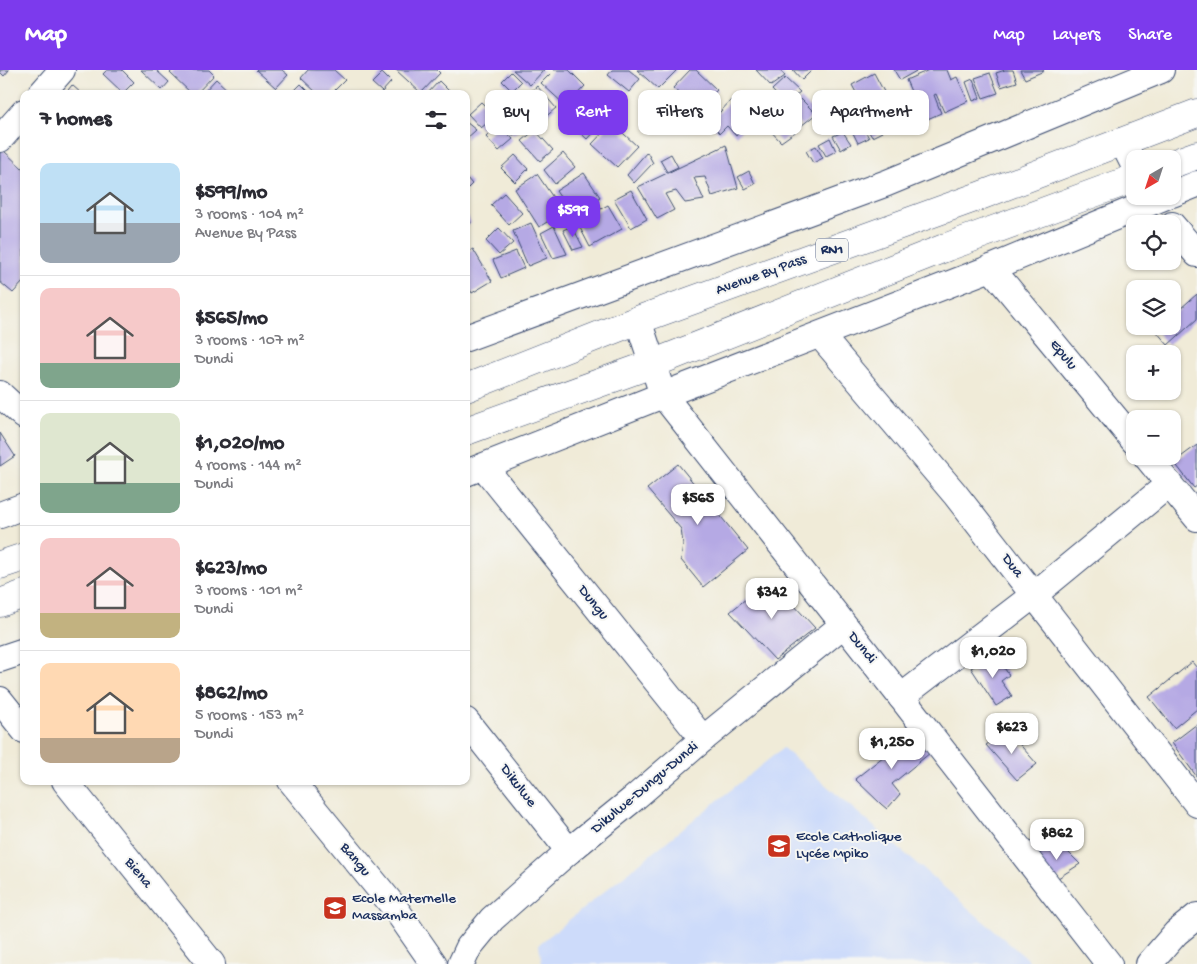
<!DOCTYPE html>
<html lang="en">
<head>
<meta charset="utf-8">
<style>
	:root { --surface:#fff; --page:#f7f7f7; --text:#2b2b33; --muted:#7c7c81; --line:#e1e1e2; --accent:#7c3aed }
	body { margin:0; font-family:"Gochi Hand",sans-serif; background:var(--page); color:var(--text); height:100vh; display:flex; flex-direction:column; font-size:19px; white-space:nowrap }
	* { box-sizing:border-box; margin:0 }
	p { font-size:16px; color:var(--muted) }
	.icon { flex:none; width:28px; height:28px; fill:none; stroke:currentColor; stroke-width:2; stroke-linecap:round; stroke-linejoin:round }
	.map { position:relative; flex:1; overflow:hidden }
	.details { position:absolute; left:20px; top:20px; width:450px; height:695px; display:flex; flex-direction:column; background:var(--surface); border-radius:10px; box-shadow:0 1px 4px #0004 }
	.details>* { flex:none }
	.top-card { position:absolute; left:485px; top:20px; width:475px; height:45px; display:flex; gap:10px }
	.needle { width:32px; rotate:219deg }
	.buttons { position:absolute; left:1126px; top:80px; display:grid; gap:10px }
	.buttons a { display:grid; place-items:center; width:55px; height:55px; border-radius:10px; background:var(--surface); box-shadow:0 1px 4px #0004; font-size:25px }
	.price { position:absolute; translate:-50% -42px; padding:0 11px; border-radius:10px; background:#fff; color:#222; font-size:16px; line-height:32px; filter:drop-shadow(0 1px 2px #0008) }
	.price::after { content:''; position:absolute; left:50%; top:30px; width:15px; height:11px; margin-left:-8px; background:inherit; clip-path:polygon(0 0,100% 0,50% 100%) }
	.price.selected { background:var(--accent); color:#fff }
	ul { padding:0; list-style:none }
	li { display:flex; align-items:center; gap:15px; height:125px; padding:0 20px }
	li+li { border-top:1px solid var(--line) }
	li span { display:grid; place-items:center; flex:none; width:140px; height:100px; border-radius:10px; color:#555 }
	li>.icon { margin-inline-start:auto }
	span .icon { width:60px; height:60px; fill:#fffc; stroke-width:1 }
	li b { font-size:21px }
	h2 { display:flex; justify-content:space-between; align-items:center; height:60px; padding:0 20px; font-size:21px }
	.pill { padding:0 18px; border-radius:10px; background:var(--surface); box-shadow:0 1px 4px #0004; font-size:18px; line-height:45px }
	.pill.selected { background:var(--accent); color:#fff }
	header { display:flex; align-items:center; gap:30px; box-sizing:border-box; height:70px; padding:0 25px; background:var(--accent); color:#fff }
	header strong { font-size:24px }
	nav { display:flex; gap:28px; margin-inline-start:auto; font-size:18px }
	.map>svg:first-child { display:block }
	.built { fill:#cddbfa }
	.building { fill:#b5a9e4 }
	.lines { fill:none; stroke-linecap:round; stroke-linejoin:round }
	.minor-casing { stroke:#3b4b70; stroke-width:28 }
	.highway-casing { stroke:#3b4b70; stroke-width:29 }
	.minor { stroke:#fff; stroke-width:26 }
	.highway { stroke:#fff; stroke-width:28 }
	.labels { text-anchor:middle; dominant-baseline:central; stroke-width:4; stroke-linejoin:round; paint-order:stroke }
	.shield { fill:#f6f6f2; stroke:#5d6b8a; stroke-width:1 }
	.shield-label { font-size:14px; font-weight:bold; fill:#1b2f5e }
	.street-label { font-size:15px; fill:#1b2f5e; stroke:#f6f6f2 }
	.poi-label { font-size:15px; fill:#1b2f5e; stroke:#f6f6f2; text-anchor:start }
</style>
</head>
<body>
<header>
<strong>Map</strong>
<nav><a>Map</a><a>Layers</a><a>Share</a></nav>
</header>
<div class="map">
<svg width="1197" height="894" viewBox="0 0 1197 894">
	<rect width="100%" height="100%" fill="#f6f6f2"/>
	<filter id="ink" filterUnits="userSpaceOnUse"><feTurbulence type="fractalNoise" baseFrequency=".02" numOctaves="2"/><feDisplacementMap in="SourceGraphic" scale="10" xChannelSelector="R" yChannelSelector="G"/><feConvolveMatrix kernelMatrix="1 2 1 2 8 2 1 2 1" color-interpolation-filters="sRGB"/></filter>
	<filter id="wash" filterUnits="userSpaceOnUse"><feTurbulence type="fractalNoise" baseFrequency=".0096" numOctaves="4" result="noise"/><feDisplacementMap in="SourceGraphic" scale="20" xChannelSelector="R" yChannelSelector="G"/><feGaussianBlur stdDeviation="1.12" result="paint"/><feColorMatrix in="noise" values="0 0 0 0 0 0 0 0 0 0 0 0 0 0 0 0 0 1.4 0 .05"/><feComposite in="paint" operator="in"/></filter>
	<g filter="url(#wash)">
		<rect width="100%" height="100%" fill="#f0ebd8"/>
		<!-- built -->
		<polygon class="built" points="783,678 1033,894 542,894 539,874"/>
		<g id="blocks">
			<!-- building -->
			<g class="building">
				<polygon points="0,0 9,0 4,6 0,2"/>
				<polygon points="107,0 122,0 134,12 123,23 103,4"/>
				<polygon points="141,0 156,0 169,12 162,20"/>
				<polygon points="173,0 209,0 214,5 196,24 192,24 170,3"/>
				<polygon points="256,0 282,0 288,5 276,18"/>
				<polygon points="308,0 334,0 345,10 331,24 318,24 301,8"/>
				<polygon points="396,0 437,0 440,3 421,23"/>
				<polygon points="513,0 544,0 530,15"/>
				<polygon points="554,0 569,0 585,16 566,36 541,13"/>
				<polygon points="612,0 629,0 640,9 629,22 608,5"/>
				<polygon points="637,0 677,0 658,19"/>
				<polygon points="690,0 696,0 717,20 697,40 673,18"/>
				<polygon points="756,0 780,0 785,6 771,16"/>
				<polygon points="793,0 812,0 802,10"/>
				<polygon points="894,0 918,0 900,10"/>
				<polygon points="929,0 947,0 951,10 957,7 968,31 944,42 936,24 934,25 941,43 914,55 905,37 916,33 906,10"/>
				<polygon points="1005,0 1013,0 1017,12 1001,17 996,3"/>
				<polygon points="1020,0 1043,0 1044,1 1025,9"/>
				<polygon points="511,2 521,12 512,21 502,11"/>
				<polygon points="382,3 391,12 382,22 372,13"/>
				<polygon points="874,3 891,35 869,47 852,15"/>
				<polygon points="990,3 998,23 983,28 975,8"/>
				<polygon points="785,8 800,22 785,34 772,20"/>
				<polygon points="216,9 232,24 202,24"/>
				<polygon points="973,9 980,28 973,31 966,12"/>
				<polygon points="439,11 452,24 427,24"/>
				<polygon points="301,14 311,24 291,24"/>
				<polygon points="72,15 82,24 65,24"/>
				<polygon points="537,16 556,38 537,54 518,33"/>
				<polygon points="582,25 606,48 587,69 562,46"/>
				<polygon points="801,29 816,44 801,56 789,42"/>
				<polygon points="731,30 751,50 736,66 727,56 720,63 710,53"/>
				<polygon points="481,32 496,46 481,58 468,44"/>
				<polygon points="508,34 527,55 513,65 496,46"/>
				<polygon points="853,35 862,47 851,54 843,39"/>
				<polygon points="777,41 795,62 781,72 764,54"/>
				<polygon points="876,49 882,62 872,67 865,55"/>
				<polygon points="466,52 476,60 466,69"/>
				<polygon points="612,53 637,76 617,97 592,74"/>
				<polygon points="499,54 513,69 499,81 486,67"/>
				<polygon points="862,55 869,68 858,73 852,61"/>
				<polygon points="535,60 553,80 540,91 522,71"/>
				<polygon points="843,62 851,74 841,80 833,66"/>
				<polygon points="830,68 836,81 826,86 819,74"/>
				<polygon points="726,75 738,118 712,126 705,107 694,108 704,130 685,133 676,121 665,124 674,140 657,149 638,117"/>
				<polygon points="816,76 823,88 813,93 806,81"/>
				<polygon points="2,79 24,100 24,211 13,223 0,212 0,82"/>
				<polygon points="647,82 653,93 634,113 627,105"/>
				<polygon points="563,83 575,97 555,114 544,100"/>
				<polygon points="671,84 678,97 667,102 660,90"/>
				<polygon points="515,85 528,99 515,112 501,98"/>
				<polygon points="749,101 755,114 745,119 738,107"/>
				<polygon points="584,103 600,127 572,145 556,121"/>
				<polygon points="537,104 563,142 539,157 515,119"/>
				<polygon points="466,107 472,114 466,120"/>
				<polygon points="631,120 647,149 631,158 614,129"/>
				<polygon points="504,123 522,143 509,155 491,135"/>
				<polygon points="608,135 622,159 590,177 577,152"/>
				<polygon points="466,144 471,153 466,156"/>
				<polygon points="531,153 547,188 528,196 513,161"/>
				<polygon points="554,156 567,184 553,188 541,163"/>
				<polygon points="572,156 583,177 573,180 563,160"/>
				<polygon points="499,158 513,173 499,185 486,171"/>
				<polygon points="473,179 492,211 472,223 466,213 466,183"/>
				<polygon points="516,181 524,198 501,208 493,190"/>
				<polygon points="1197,224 1197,249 1168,275 1156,261 1161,256 1172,256 1172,246"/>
				<polygon points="0,363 15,386 0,396"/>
				<polygon points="1197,375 1197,416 1194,418 1174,392"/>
				<polygon points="678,394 748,480 703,517 681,490 683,474 681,459 647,419"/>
				<polygon points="770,509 815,558 775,590 730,542"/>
				<polygon points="994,583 1009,605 1001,611 1012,626 996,636 971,598"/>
				<polygon points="1192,592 1197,598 1197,639 1174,658 1149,627"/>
				<polygon points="1197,654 1197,707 1172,673"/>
				<polygon points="1007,660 1037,694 1017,710 986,675"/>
				<polygon points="913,663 930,683 892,714 900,724 887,739 881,734 855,709"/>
				<polygon points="1057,771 1080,794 1055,810 1035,787"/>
			</g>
		</g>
	</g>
	<g filter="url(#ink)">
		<use href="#blocks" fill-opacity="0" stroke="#3b4b70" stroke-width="1"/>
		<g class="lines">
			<defs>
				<g id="minor">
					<polyline points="41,24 62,0"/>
					<polyline points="0,69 24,42"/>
					<polyline points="1122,71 1135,97"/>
					<polyline points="1172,124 1197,114"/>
					<polyline points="1172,155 1197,184"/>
					<polyline points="991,198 1135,372"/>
					<polyline points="638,250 663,325 901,627 1109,894"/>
					<polyline points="820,265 955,424 1197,734"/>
					<polyline points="466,268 887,113 1161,0"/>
					<polyline points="0,324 24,346"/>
					<polyline points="1146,386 1197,448"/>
					<polyline points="484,397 703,669"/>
					<polyline points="466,403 663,325 991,198 1166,126"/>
					<polyline points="0,445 24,436"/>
					<polyline points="0,589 24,581"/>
					<polyline points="901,627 1034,525 1169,414"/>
					<polyline points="0,630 24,660"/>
					<polyline points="466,651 569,781"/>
					<polyline points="65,711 212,894"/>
					<polyline points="291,711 395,838 434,894"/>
					<polyline points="461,894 469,877 492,849 569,781 632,730 703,669 843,555"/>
					<polyline points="1149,894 1176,863 1197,846"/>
				</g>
				<g id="highway">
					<polyline points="1172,94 1197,85"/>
					<polyline points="466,318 638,250 977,127 1197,43"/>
					<polyline points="466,361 652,294 947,177 1135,108"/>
					<polyline points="0,495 24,487"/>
					<polyline points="0,533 24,524"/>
				</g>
			</defs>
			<!-- minor casing -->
			<use href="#minor" class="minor-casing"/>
			<!-- highway casing -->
			<use href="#highway" class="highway-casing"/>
			<!-- minor -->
			<use href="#minor" class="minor"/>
			<!-- highway -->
			<use href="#highway" class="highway"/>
		</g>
	</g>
	<!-- icons -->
	<defs>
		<symbol id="school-square" viewBox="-11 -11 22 22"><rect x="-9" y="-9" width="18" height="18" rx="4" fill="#c8321e" stroke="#f6f6f2"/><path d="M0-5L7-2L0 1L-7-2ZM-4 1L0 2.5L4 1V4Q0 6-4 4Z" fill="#fff"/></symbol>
	</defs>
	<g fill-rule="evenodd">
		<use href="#school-square" x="765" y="762" width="28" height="28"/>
		<use href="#school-square" x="321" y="824" width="28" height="28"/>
	</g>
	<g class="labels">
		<!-- shield labels -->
		<rect class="shield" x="816" y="168.5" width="32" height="23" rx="4"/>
		<g class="shield-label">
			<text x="832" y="180">RN1</text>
		</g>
		<!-- street labels -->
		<g class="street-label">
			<text transform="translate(761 205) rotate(-20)">Avenue By Pass</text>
			<text transform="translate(1063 285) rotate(51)">Epulu</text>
			<text transform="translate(1012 496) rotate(52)">Dua</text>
			<text transform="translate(593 533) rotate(51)">Dungu</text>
			<text transform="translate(862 578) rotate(51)">Dundi</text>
			<text transform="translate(518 716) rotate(52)">Dikulwe</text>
			<text transform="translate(645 718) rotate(-40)">Dikulwe-Dungu-Dundi</text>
			<text transform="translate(355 790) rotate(50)">Bangu</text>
			<text transform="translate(138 803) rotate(51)">Biena</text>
		</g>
		<!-- poi labels -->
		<g class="poi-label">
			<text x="796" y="767">Ecole Catholique<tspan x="796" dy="17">Lycée Mpiko</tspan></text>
			<text x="352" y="829">Ecole Maternelle<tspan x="352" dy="17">Massamba</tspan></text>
		</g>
	</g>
</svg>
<div class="buttons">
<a><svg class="needle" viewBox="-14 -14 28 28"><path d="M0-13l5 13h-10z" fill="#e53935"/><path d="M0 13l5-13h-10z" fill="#7c7c81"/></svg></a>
<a><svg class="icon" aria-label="locate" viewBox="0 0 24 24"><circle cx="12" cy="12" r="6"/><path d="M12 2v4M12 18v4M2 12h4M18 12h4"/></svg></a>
<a><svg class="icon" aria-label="layers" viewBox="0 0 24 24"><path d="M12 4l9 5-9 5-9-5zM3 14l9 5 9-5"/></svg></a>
<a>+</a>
<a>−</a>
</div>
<b class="price selected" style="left:573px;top:168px">$599</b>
<b class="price" style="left:698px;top:456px">$565</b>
<b class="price" style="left:772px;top:550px">$342</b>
<b class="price" style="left:993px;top:609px">$1,020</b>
<b class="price" style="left:1012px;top:685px">$623</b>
<b class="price" style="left:892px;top:700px">$1,250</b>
<b class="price" style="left:1057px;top:791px">$862</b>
<div class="top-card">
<a class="pill">Buy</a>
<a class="pill selected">Rent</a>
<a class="pill">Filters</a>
<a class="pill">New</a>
<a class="pill">Apartment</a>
</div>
<section class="details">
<h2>7 homes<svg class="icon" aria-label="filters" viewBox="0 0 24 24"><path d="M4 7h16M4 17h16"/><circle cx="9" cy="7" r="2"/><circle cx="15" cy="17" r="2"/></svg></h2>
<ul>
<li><span style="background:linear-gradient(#bfe0f5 60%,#9aa5b1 0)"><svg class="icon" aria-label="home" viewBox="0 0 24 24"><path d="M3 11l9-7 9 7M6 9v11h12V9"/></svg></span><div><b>$599/mo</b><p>3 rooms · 104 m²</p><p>Avenue By Pass</p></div></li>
<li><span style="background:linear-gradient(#f6c9c9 75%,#7fa58c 0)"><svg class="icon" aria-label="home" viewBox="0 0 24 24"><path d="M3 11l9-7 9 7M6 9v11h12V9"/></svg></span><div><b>$565/mo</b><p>3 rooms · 107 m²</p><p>Dundi</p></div></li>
<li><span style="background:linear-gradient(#dfe7d0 70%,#7fa58c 0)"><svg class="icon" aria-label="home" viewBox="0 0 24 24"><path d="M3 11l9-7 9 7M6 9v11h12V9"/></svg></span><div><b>$1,020/mo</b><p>4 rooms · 144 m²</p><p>Dundi</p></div></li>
<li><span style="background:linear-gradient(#f6c9c9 75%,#c2b280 0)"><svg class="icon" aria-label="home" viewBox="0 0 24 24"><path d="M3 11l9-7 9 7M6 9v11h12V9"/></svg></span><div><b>$623/mo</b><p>3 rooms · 101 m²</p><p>Dundi</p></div></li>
<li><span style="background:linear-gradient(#ffd9b3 75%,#b9a48a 0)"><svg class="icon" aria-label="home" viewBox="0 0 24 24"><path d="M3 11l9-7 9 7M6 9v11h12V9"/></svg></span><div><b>$862/mo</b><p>5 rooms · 153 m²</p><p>Dundi</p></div></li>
</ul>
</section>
</div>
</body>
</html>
